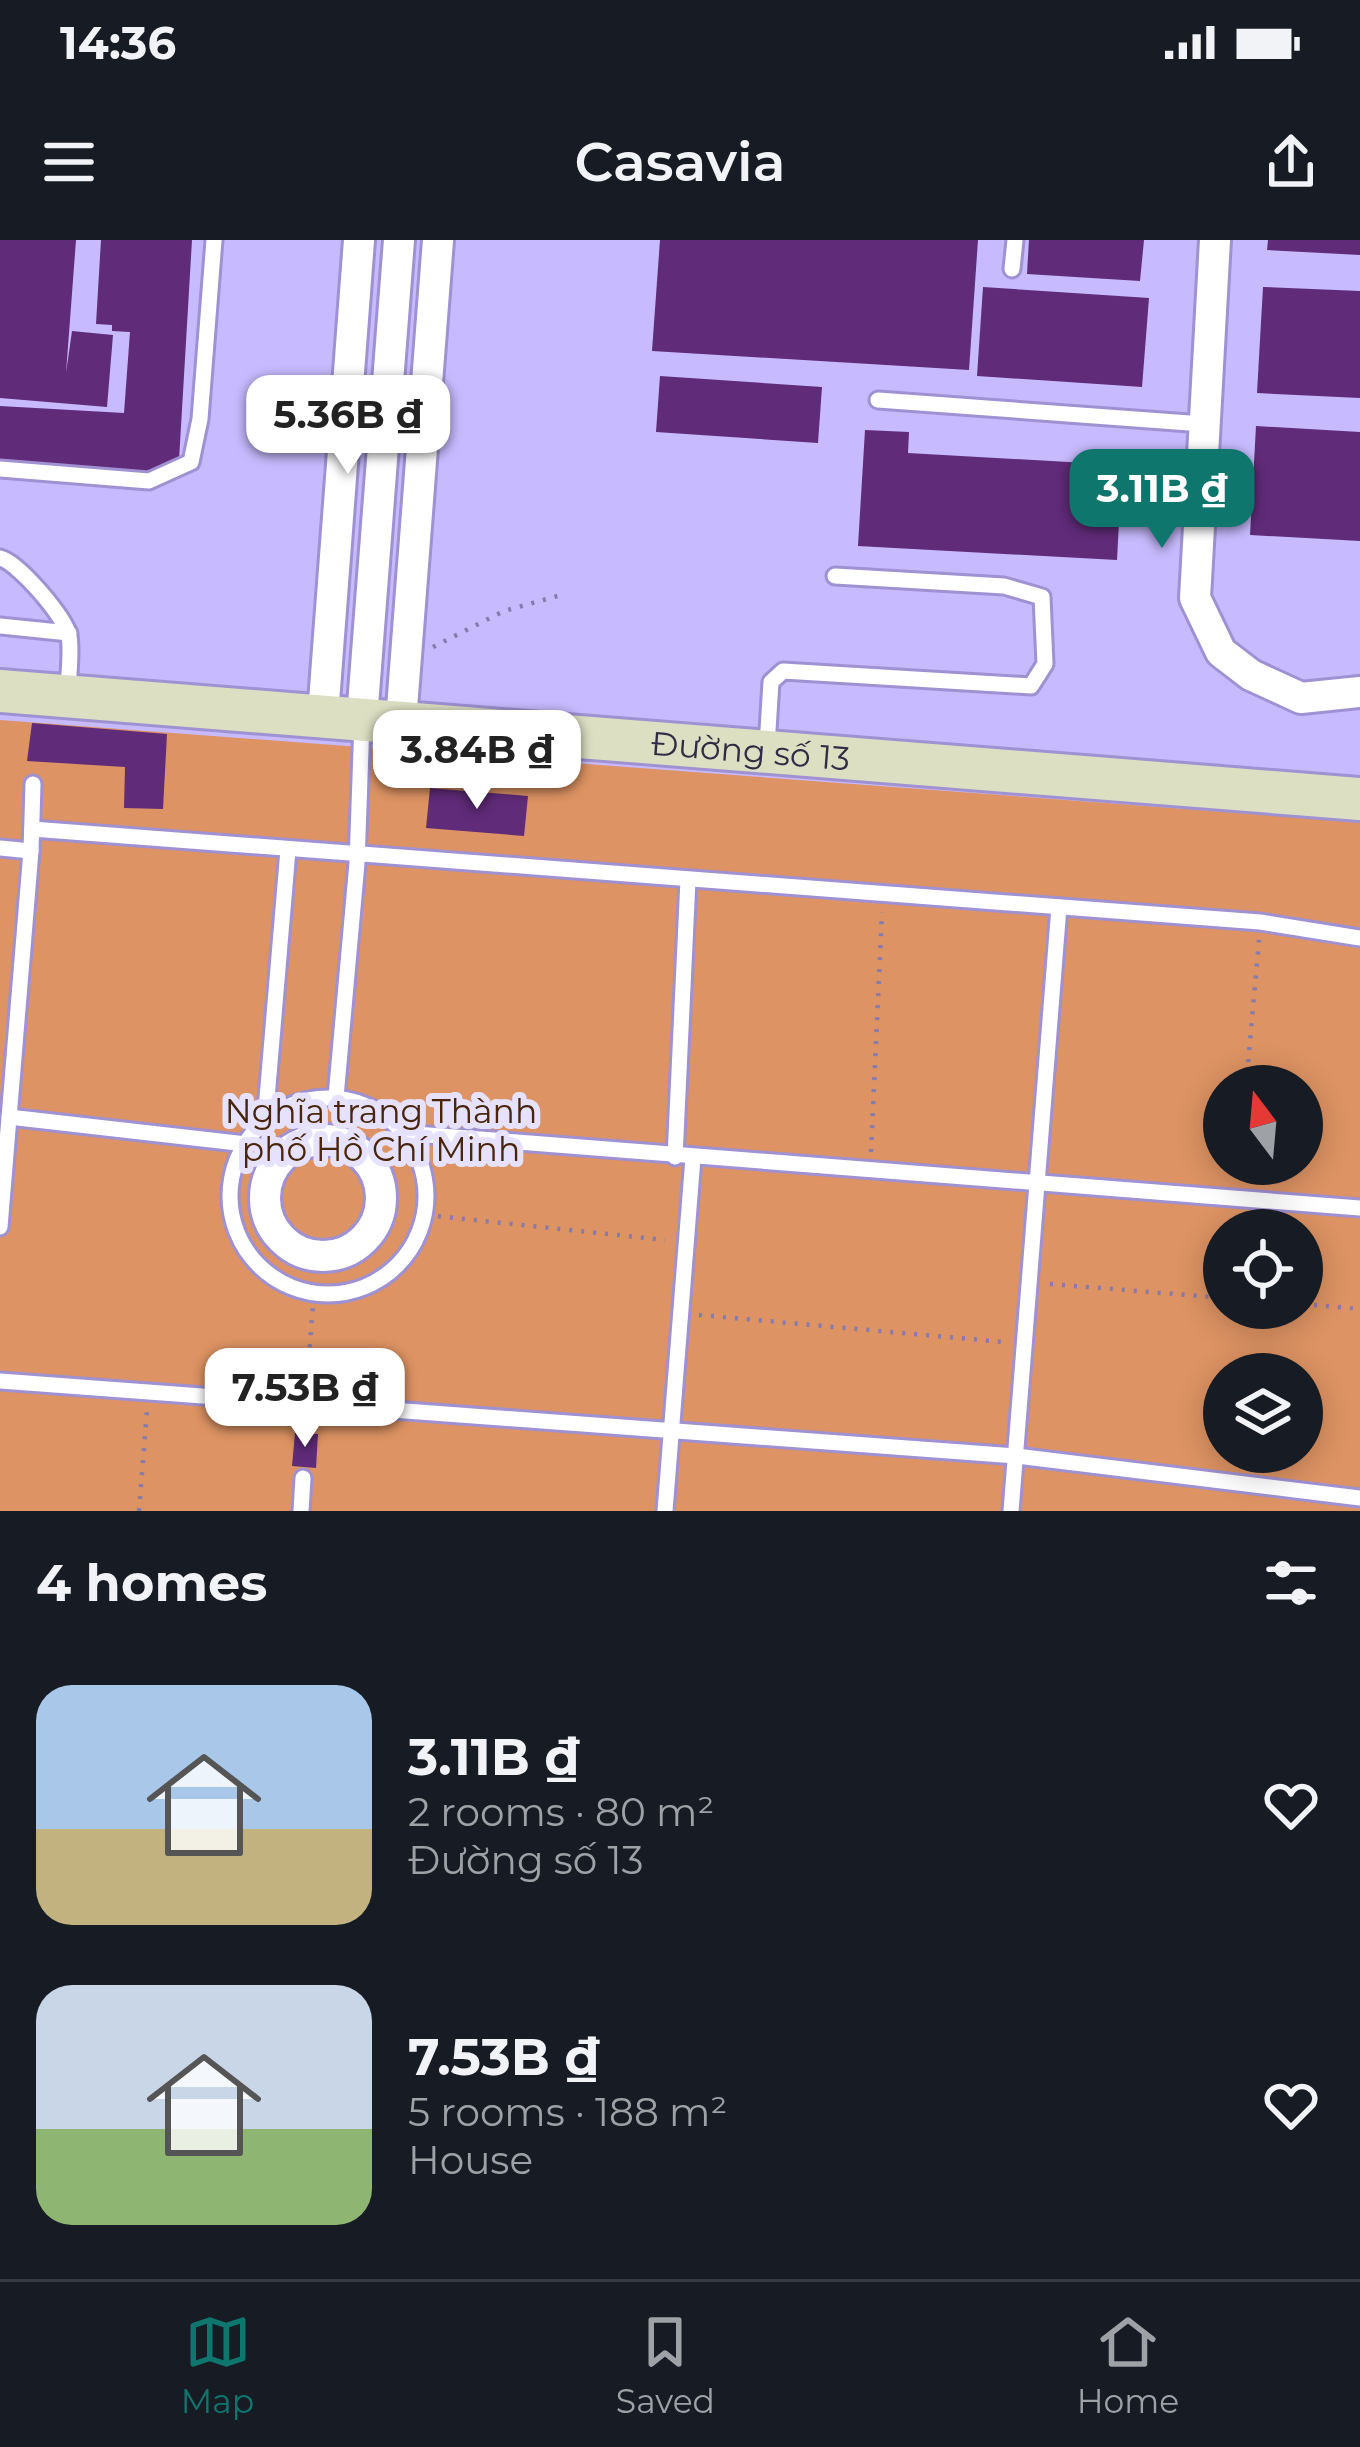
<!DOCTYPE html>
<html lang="en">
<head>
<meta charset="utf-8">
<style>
	:root { --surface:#171b24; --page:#242831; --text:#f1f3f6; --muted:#9ea1a6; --line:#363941; --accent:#0f766e }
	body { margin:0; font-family:Montserrat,sans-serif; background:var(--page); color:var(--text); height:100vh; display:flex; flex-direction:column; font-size:45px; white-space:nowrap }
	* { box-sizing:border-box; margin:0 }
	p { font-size:39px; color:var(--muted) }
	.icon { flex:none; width:66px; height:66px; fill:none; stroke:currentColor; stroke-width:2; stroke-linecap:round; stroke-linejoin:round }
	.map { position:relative; height:1271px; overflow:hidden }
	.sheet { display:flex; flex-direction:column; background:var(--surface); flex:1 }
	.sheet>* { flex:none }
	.needle { width:78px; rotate:344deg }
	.controls { position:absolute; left:1203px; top:825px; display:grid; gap:24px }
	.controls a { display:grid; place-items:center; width:120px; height:120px; border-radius:50%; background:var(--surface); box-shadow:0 6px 30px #0003; font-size:60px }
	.price { position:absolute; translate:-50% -102px; padding:0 27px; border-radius:24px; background:#fff; color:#222; font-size:39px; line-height:78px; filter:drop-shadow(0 3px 6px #0008) }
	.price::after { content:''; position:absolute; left:50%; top:72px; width:36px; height:27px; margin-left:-18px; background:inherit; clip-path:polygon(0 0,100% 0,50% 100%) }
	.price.on { background:var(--accent); color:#fff }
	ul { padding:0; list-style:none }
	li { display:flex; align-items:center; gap:36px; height:300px; padding:0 36px }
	li span { display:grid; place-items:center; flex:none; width:336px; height:240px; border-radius:36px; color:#555 }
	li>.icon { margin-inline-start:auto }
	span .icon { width:144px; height:144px; fill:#fffc; stroke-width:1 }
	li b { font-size:51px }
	h2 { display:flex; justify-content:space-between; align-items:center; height:144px; padding:0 36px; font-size:51px }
	.status { display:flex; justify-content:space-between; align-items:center; height:84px; padding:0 60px; background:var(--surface); direction:ltr }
	.status svg { height:33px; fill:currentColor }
	header { display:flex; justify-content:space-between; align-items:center; height:156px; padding:0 36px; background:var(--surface); font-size:54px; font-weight:600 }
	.menu { display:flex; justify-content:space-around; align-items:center; height:168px; border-top:3px solid var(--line); background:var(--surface); font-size:33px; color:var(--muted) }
	.menu a { display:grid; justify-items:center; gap:6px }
	.menu .on { color:var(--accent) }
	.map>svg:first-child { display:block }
	.green { fill:#dd9363; fill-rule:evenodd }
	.building { fill:#602b79 }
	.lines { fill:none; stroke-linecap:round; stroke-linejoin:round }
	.lane-casing { stroke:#9f91d2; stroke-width:21 }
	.street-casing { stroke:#9f91d2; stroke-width:36 }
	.secondary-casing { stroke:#9f91d2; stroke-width:48 }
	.path { stroke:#857bac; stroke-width:4.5; stroke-dasharray:3 9; stroke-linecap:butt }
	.lane { stroke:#fff; stroke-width:15 }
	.street { stroke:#fff; stroke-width:30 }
	.secondary { stroke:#dcdfc2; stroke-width:42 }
	.labels { text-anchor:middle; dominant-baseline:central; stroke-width:12; stroke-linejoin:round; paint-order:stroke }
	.street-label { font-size:33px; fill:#312b45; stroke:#e6e2fe }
	.park-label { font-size:33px; fill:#48250b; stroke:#e6e2fe }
</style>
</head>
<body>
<div class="status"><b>14:36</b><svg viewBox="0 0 49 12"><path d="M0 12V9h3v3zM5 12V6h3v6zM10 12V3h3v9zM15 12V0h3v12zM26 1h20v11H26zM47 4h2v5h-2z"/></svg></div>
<header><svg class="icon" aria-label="menu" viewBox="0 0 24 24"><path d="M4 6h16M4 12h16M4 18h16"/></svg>Casavia<svg class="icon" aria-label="share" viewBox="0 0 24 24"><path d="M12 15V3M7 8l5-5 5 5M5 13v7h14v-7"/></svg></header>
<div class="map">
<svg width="1360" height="1271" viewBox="0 0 1360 1271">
	<rect width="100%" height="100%" fill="#c7bafe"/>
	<!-- green -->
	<path class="green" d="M0,480L1360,582V1271H0ZM1224,846H1302V924H1224ZM1224,990H1302V1068H1224ZM1224,1134H1302V1212H1224Z"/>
	<!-- building -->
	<g class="building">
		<polygon points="0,0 76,0 66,133 72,91 113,95 107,167 0,158"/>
		<polygon points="101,0 192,0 178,237 0,227 0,166 124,173 130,92 112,91 112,85 96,84"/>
		<polygon points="660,0 978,0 969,130 652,111"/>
		<polygon points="1029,0 1144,0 1140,41 1027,34"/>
		<polygon points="1268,0 1360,0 1360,15 1267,10"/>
		<polygon points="983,47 1149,58 1142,147 977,136"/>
		<polygon points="1263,47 1360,51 1360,158 1257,153"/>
		<polygon points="660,136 822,147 818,203 656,192"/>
		<polygon points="1256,186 1360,192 1360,301 1250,295"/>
		<polygon points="865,190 909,192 908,213 1122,225 1117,320 858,306"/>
		<polygon points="32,483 167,494 163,569 124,568 125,527 27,521"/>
		<polygon points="430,548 528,556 524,596 426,588"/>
		<polygon points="295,1193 318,1194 316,1228 292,1226"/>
	</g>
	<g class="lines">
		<defs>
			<g id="lane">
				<polyline points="1012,29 1015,0"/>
				<polyline points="878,160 1203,184"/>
				<polyline points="0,229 149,241 191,222 200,179 214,0"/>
				<path d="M0,318C18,322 65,377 69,396C72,413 68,436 68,454"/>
				<polyline points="0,386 69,393"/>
				<polyline points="767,506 771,442 783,431 1031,446 1045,424 1042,357 1004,346 835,336"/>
				<polyline points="32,589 1260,682 1360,698"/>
				<polyline points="0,608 31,611"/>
				<polyline points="336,857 357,623 362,481"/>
				<circle cx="328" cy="956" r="98"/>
				<polyline points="9,877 246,904"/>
				<polyline points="265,882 288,610"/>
				<polyline points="403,893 1360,968"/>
				<polyline points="675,917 688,640"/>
				<polyline points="0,987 31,611 33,544"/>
				<polyline points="0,1141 1016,1216 1360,1258"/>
				<polyline points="301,1271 303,1238"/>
				<polyline points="665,1271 693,918"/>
				<polyline points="1011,1271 1059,667"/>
			</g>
			<g id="street">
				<polyline points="1215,0 1195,358 1221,412 1251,435 1301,458 1360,452"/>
				<polyline points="323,475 359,0"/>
				<polyline points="362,478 399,0"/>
				<polyline points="401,481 438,0"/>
				<circle cx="323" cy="958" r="58"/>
			</g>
			<g id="secondary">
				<path id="s1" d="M0,451L1360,559"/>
			</g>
		</defs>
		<!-- lane casing -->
		<use href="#lane" class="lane-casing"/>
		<!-- street casing -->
		<use href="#street" class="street-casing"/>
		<!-- secondary casing -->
		<use href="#secondary" class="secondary-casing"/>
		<!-- path -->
		<g class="path">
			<polyline points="433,407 504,371 561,355"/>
			<polyline points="1246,846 1259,700"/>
			<polyline points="332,901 335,875"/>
			<polyline points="871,912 882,672"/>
			<polyline points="426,975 665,1000"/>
			<polyline points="1050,1044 1224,1058"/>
			<polyline points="1302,1064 1360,1069"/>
			<polyline points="699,1075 1004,1102"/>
			<polyline points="307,1143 314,1052"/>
			<polyline points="139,1271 147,1170"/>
		</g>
		<!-- lane -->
		<use href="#lane" class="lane"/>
		<!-- street -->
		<use href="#street" class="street"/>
		<!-- secondary -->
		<use href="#secondary" class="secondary"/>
	</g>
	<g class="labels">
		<!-- street labels -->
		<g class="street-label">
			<text stroke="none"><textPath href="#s1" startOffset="753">Đường số 13</textPath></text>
		</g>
		<!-- park labels -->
		<g class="park-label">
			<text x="381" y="871">Nghĩa trang Thành<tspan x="381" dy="38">phố Hồ Chí Minh</tspan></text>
		</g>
	</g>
</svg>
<div class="controls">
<a><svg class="needle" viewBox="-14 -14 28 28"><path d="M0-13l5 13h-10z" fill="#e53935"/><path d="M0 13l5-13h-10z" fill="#9ea1a6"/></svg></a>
<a><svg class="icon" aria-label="locate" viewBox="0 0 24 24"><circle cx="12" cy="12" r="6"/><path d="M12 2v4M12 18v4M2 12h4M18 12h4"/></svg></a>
<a><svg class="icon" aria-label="layers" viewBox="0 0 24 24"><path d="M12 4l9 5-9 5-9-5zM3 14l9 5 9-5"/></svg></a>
</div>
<b class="price" style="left:348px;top:237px">5.36B ₫</b>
<b class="price on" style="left:1162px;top:311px">3.11B ₫</b>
<b class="price" style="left:477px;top:572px">3.84B ₫</b>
<b class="price" style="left:305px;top:1210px">7.53B ₫</b>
</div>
<section class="sheet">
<h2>4 homes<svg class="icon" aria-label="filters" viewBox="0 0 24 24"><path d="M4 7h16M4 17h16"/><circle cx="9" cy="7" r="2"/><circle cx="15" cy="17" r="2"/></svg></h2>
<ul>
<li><span style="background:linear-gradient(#a9c7e8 60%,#c2b280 0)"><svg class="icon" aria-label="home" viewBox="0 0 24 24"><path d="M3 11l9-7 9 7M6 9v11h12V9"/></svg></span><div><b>3.11B ₫</b><p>2 rooms · 80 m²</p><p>Đường số 13</p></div><svg class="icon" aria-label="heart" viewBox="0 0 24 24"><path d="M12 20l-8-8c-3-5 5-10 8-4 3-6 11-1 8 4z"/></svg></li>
<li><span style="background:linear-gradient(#c9d6e8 60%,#8fb573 0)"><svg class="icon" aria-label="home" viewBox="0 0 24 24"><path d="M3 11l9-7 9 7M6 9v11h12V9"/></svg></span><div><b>7.53B ₫</b><p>5 rooms · 188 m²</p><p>House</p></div><svg class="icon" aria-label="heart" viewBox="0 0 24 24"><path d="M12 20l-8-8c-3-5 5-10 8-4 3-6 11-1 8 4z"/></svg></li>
</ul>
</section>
<nav class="menu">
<a class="on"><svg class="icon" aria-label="map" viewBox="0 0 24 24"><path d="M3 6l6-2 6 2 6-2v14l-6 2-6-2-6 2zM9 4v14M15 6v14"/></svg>Map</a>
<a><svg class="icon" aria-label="saved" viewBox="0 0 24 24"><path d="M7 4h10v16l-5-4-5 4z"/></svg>Saved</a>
<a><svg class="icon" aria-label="home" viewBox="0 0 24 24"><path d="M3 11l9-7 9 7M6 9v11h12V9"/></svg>Home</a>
</nav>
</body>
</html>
